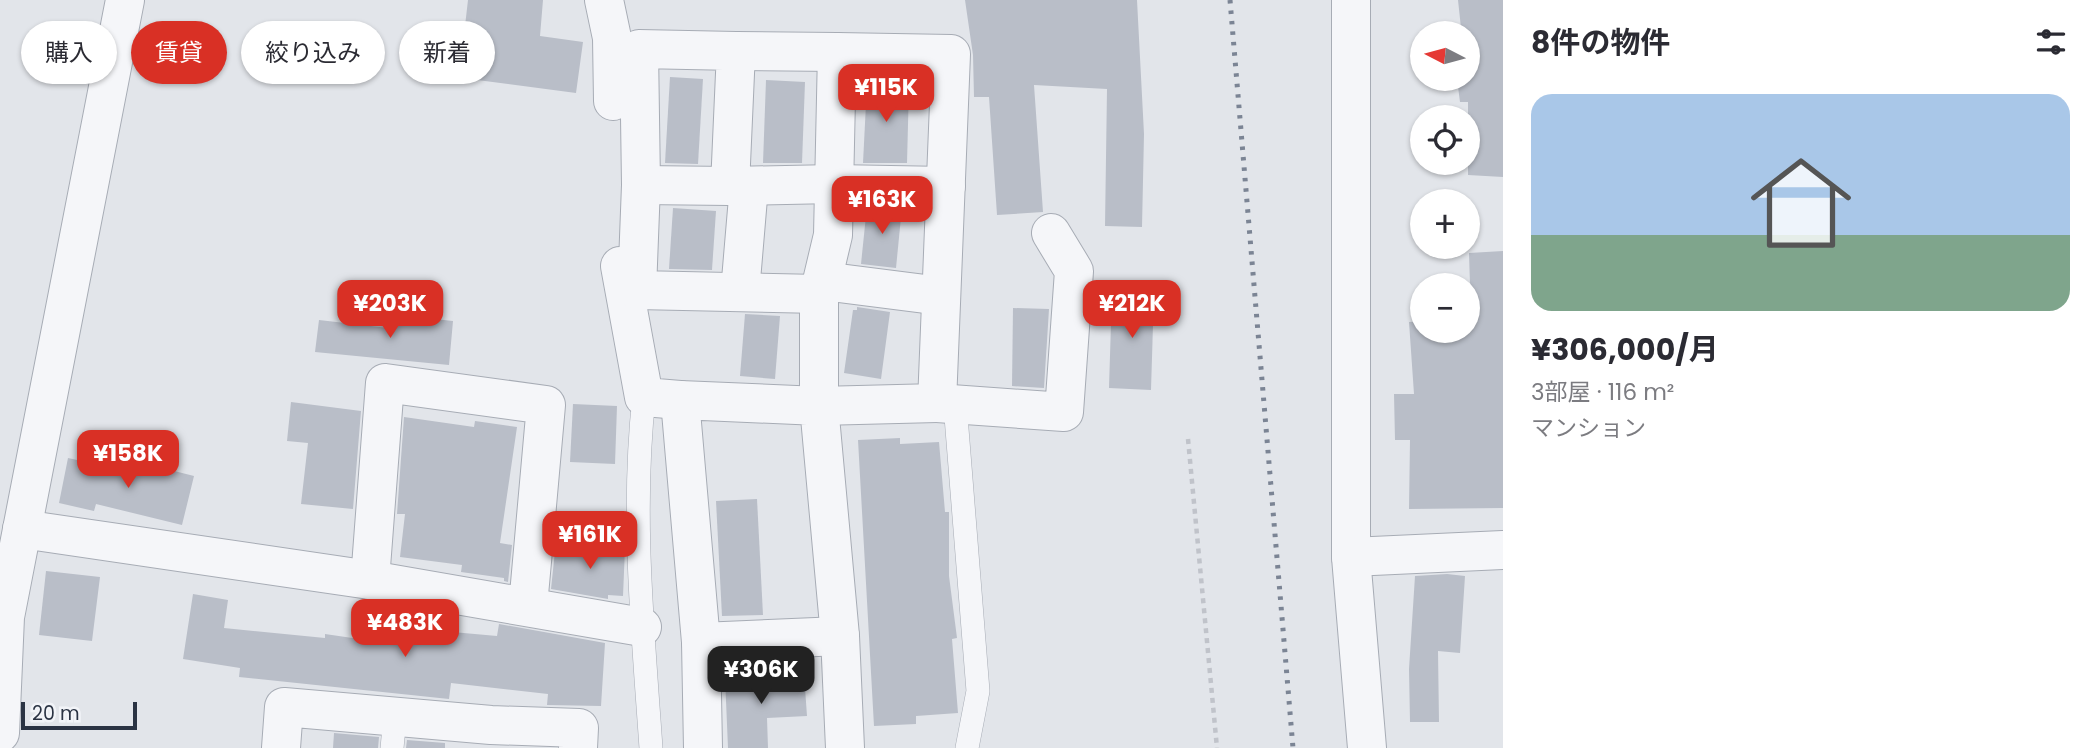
<!DOCTYPE html>
<html lang="ja">
<head>
<meta charset="utf-8">
<style>
	:root { --surface:#fff; --page:#f7f7f7; --text:#2b2b33; --muted:#7c7c81; --line:#e1e1e2; --accent:#d93025 }
	body { margin:0; font-family:Poppins,"Noto Sans JP",sans-serif; background:var(--page); color:var(--text); height:100vh; display:flex; flex-direction:column; font-size:26px; white-space:nowrap }
	* { box-sizing:border-box; margin:0 }
	p { font-size:23px; color:var(--muted) }
	.icon { flex:none; width:38px; height:38px; fill:none; stroke:currentColor; stroke-width:2; stroke-linecap:round; stroke-linejoin:round }
	.map { position:relative; flex:1; overflow:hidden }
	.drawer { display:flex; flex-direction:column; background:var(--surface); width:595px }
	.drawer>* { flex:none }
	.hud { position:absolute; left:21px; top:21px; width:665px; height:63px; display:flex; gap:14px }
	.needle { width:46px; rotate:276deg }
	.controls { position:absolute; left:1410px; top:21px; display:grid; gap:14px }
	.controls a { display:grid; place-items:center; width:70px; height:70px; border-radius:50%; background:var(--surface); box-shadow:0 2px 5px #0004; font-size:35px }
	.scale { position:absolute; left:21px; bottom:18px; width:116px; box-sizing:border-box; padding-left:7px; border:4px solid #2a3343; border-top:0; font-size:19px; line-height:24px; white-space:nowrap; color:#2a3343; -webkit-text-stroke:5px #f2f4f8; paint-order:stroke }
	.price { position:absolute; translate:-50% -60px; padding:0 16px; border-radius:14px; background:var(--accent); color:#fff; font-size:23px; line-height:46px; filter:drop-shadow(0 2px 4px #0008) }
	.price::after { content:''; position:absolute; left:50%; top:42px; width:21px; height:16px; margin-left:-10px; background:inherit; clip-path:polygon(0 0,100% 0,50% 100%) }
	.price.current { background:#222; color:#fff }
	ul { padding:0; list-style:none }
	li { display:grid; align-content:center; gap:14px; height:371px; padding:0 28px }
	li+li { border-top:2px solid var(--line) }
	li span { display:grid; place-items:center; height:217px; border-radius:21px; color:#555 }
	li>.icon { margin-inline-start:auto }
	span .icon { width:126px; height:126px; fill:#fffc; stroke-width:1 }
	li b { font-size:30px }
	h2 { display:flex; justify-content:space-between; align-items:center; height:84px; padding:0 28px; font-size:30px }
	.tag { padding:0 24px; border-radius:32px; background:var(--surface); box-shadow:0 2px 5px #0004; font-size:24px; line-height:63px }
	.tag.current { background:var(--accent); color:#fff }
	main { display:flex; flex:1; min-height:0 }
	.map>svg:first-child { display:block }
	.building { fill:#b9bec8 }
	.lines { fill:none; stroke-linecap:round; stroke-linejoin:round }
	.lane-casing { stroke:#a7acb5; stroke-width:24 }
	.street-casing { stroke:#a7acb5; stroke-width:40 }
	.path { stroke:#c0c3ca; stroke-width:4.5; stroke-dasharray:5 5; stroke-linecap:butt }
	.lane { stroke:#f5f6f9; stroke-width:23 }
	.street { stroke:#f5f6f9; stroke-width:38 }
	.rail { stroke:#7b8494; stroke-width:5; stroke-dasharray:3.5 7; stroke-linecap:butt }
</style>
</head>
<body>
<main>
<div class="map">
<svg width="1503" height="748" viewBox="0 0 1503 748">
	<rect width="100%" height="100%" fill="#e2e5ea"/>
	<!-- building -->
	<g class="building">
		<polygon points="468,0 543,0 540,36 583,42 576,93 431,74 438,22 465,26"/>
		<polygon points="965,0 1137,0 1144,134 1142,227 1105,226 1107,89 1034,85 1043,212 997,215 989,97 974,97 973,55"/>
		<polygon points="1458,0 1503,0 1503,177 1468,175 1468,102 1460,102 1457,79 1468,79 1468,33 1453,33 1453,28 1461,28"/>
		<polygon points="670,77 703,79 698,164 665,163"/>
		<polygon points="766,80 805,82 802,163 763,163"/>
		<polygon points="867,84 909,86 907,163 863,163"/>
		<polygon points="867,206 902,207 896,268 861,264"/>
		<polygon points="673,208 716,211 712,270 669,269"/>
		<polygon points="1503,251 1503,508 1409,509 1410,440 1395,440 1394,394 1414,394 1409,322 1423,321 1423,331 1468,331 1468,317 1471,317 1469,253"/>
		<polygon points="1112,291 1154,292 1151,390 1109,388"/>
		<polygon points="857,307 890,312 881,379 844,373 853,310 857,310"/>
		<polygon points="1013,308 1049,309 1044,388 1012,386"/>
		<polygon points="389,314 453,321 449,365 315,352 319,320 388,328"/>
		<polygon points="745,314 780,316 775,379 740,376"/>
		<polygon points="291,402 361,411 353,509 301,504 308,443 287,441"/>
		<polygon points="573,404 617,406 615,464 570,462"/>
		<polygon points="404,417 474,427 475,421 517,427 500,543 512,545 508,582 504,581 504,578 461,572 462,565 400,557 405,514 397,514"/>
		<polygon points="900,438 900,444 939,442 945,512 949,512 949,576 957,638 952,639 958,713 916,716 916,724 874,726 858,440"/>
		<polygon points="68,458 132,472 135,461 194,476 182,525 96,504 94,511 59,503"/>
		<polygon points="757,499 763,615 722,616 716,501"/>
		<polygon points="568,544 625,548 623,596 608,595 608,599 551,589 555,551 567,552"/>
		<polygon points="46,571 100,577 92,641 39,635"/>
		<polygon points="1447,574 1465,576 1460,653 1438,651 1439,722 1410,722 1409,669 1415,576"/>
		<polygon points="193,594 228,600 224,628 325,638 325,634 407,646 408,628 497,636 499,624 605,643 601,706 547,705 548,694 451,683 449,699 239,677 240,668 183,659"/>
		<polygon points="804,674 807,716 767,718 768,748 728,748 725,677"/>
		<polygon points="334,733 379,737 378,748 333,748"/>
		<polygon points="407,740 445,743 445,748 406,748"/>
	</g>
	<g class="lines">
		<defs>
			<g id="lane">
				<path d="M644,397C631,513 643,632 651,748"/>
				<polyline points="955,404 978,691 967,748"/>
				<polyline points="392,748 395,717"/>
			</g>
			<g id="street">
				<polyline points="604,0 612,38 613,101"/>
				<polyline points="1351,0 1351,557 1367,748"/>
				<polyline points="736,51 837,52"/>
				<polyline points="641,185 730,186"/>
				<polyline points="620,266 644,397 680,400"/>
				<polyline points="823,281 941,296"/>
				<polyline points="740,292 749,186"/>
				<polyline points="819,294 637,290 641,185 639,49 736,51 730,186 834,184 946,186"/>
				<polyline points="937,403 1064,412 1074,271 1051,233"/>
				<polyline points="22,529 370,580 642,627"/>
				<polyline points="1351,557 1503,550"/>
				<polyline points="370,580 385,383 546,405 528,606"/>
				<polyline points="701,642 840,636"/>
				<polyline points="0,733 5,617 125,0"/>
				<polyline points="281,748 284,707 491,725 579,728 578,748"/>
				<polyline points="703,748 701,642 680,400 819,406 937,403 951,54 837,52 833,235 819,294 819,406 840,636 845,748"/>
			</g>
		</defs>
		<!-- lane casing -->
		<use href="#lane" class="lane-casing"/>
		<!-- street casing -->
		<use href="#street" class="street-casing"/>
		<!-- path -->
		<polyline class="path" points="1188,439 1217,748"/>
		<!-- lane -->
		<use href="#lane" class="lane"/>
		<!-- street -->
		<use href="#street" class="street"/>
		<!-- rail -->
		<polyline class="rail" points="1230,0 1293,748"/>
	</g>
</svg>
<div class="controls">
<a><svg class="needle" viewBox="-14 -14 28 28"><path d="M0-13l5 13h-10z" fill="#e53935"/><path d="M0 13l5-13h-10z" fill="#7c7c81"/></svg></a>
<a><svg class="icon" aria-label="locate" viewBox="0 0 24 24"><circle cx="12" cy="12" r="6"/><path d="M12 2v4M12 18v4M2 12h4M18 12h4"/></svg></a>
<a>+</a>
<a>−</a>
</div>
<div class="scale">20 m</div>
<b class="price" style="left:886px;top:124px">¥115K</b>
<b class="price" style="left:882px;top:236px">¥163K</b>
<b class="price" style="left:390px;top:340px">¥203K</b>
<b class="price" style="left:1132px;top:340px">¥212K</b>
<b class="price" style="left:128px;top:490px">¥158K</b>
<b class="price" style="left:590px;top:571px">¥161K</b>
<b class="price" style="left:405px;top:659px">¥483K</b>
<b class="price current" style="left:761px;top:706px">¥306K</b>
<div class="hud">
<a class="tag">購入</a>
<a class="tag current">賃貸</a>
<a class="tag">絞り込み</a>
<a class="tag">新着</a>
</div>
</div>
<section class="drawer">
<h2>8件の物件<svg class="icon" aria-label="filters" viewBox="0 0 24 24"><path d="M4 7h16M4 17h16"/><circle cx="9" cy="7" r="2"/><circle cx="15" cy="17" r="2"/></svg></h2>
<ul>
<li><span style="background:linear-gradient(#a9c7e8 65%,#7fa58c 0)"><svg class="icon" aria-label="home" viewBox="0 0 24 24"><path d="M3 11l9-7 9 7M6 9v11h12V9"/></svg></span><div><b>¥306,000/月</b><p>3部屋 · 116 m²</p><p>マンション</p></div></li>
</ul>
</section>
</main>
</body>
</html>
